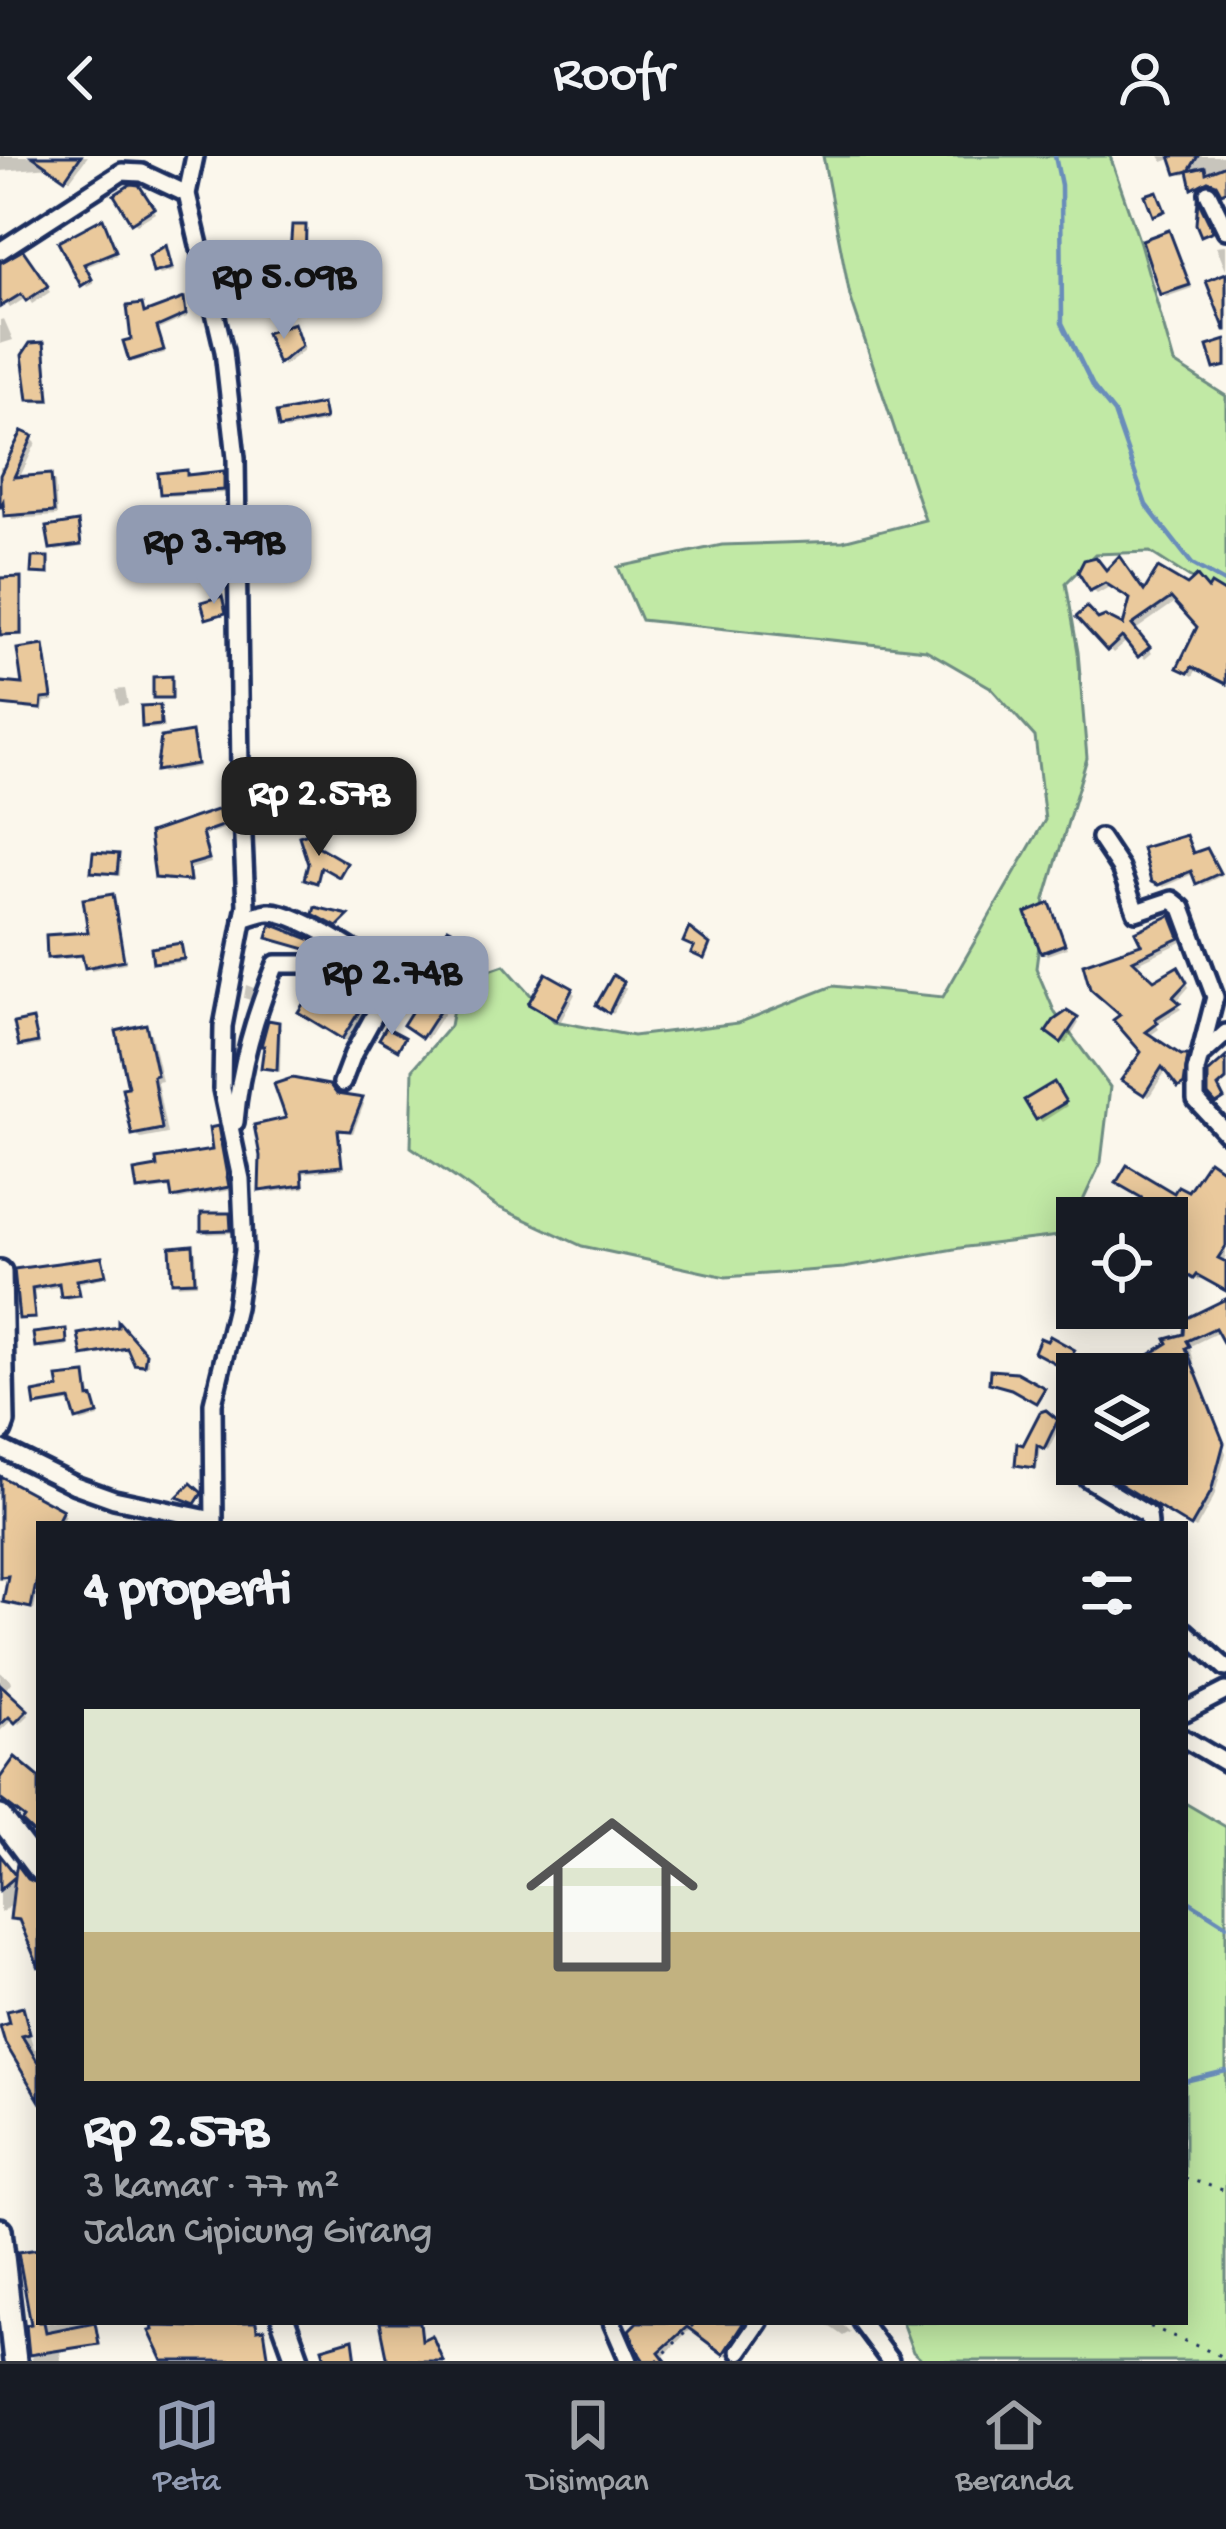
<!DOCTYPE html>
<html lang="id">
<head>
<meta charset="utf-8">
<style>
	:root { --surface:#171b24; --page:#242831; --text:#f1f3f6; --muted:#9ea1a6; --line:#363941; --accent:#919bb2 }
	body { margin:0; font-family:"Gochi Hand",sans-serif; background:var(--page); color:var(--text); height:100vh; display:flex; flex-direction:column; font-size:45px; white-space:nowrap }
	* { box-sizing:border-box; margin:0 }
	p { font-size:39px; color:var(--muted) }
	.icon { flex:none; width:66px; height:66px; fill:none; stroke:currentColor; stroke-width:2; stroke-linecap:round; stroke-linejoin:round }
	.map { position:relative; flex:1; overflow:hidden }
	.sheet { position:absolute; left:36px; top:1365px; width:1152px; height:804px; display:flex; flex-direction:column; background:var(--surface); border-radius:0px; box-shadow:0 6px 30px #0003 }
	.sheet>* { flex:none }
	.fabs { position:absolute; left:1056px; top:1041px; display:grid; gap:24px }
	.fabs a { display:grid; place-items:center; width:132px; height:132px; border-radius:0px; background:var(--surface); box-shadow:0 6px 30px #0003; font-size:60px }
	.price { position:absolute; translate:-50% -102px; padding:0 27px; border-radius:24px; background:var(--accent); color:#111; font-size:39px; line-height:78px; filter:drop-shadow(0 3px 6px #0008) }
	.price::after { content:''; position:absolute; left:50%; top:72px; width:36px; height:27px; margin-left:-18px; background:inherit; clip-path:polygon(0 0,100% 0,50% 100%) }
	.price.selected { background:#222; color:#fff }
	ul { padding:0; list-style:none }
	li { display:grid; align-content:center; gap:24px; height:636px; padding:0 48px }
	li+li { border-top:3px solid var(--line) }
	li span { display:grid; place-items:center; height:372px; border-radius:0px; color:#555 }
	li>.icon { margin-inline-start:auto }
	span .icon { width:216px; height:216px; fill:#fffc; stroke-width:1 }
	li b { font-size:51px }
	h2 { display:flex; justify-content:space-between; align-items:center; height:144px; padding:0 48px; font-size:51px }
	header { display:flex; justify-content:space-between; align-items:center; height:156px; padding:0 48px; background:var(--surface); font-size:54px; font-weight:600 }
	.dock { display:flex; justify-content:space-around; align-items:center; height:168px; border-top:3px solid var(--line); background:var(--surface); font-size:33px; color:var(--muted) }
	.dock a { display:grid; justify-items:center; gap:6px }
	.dock .selected { color:var(--accent) }
	.map>svg:first-child { display:block }
	.green { fill:#c1e9a5; stroke:#6e8c82; stroke-width:3 }
	.shadow { fill:#0003 }
	.lines { fill:none; stroke-linecap:round; stroke-linejoin:round }
	.stream { stroke:#698dba; stroke-width:4.5 }
	.building { fill:#eac99c; stroke:#1b2f5e; stroke-width:3 }
	.minor-casing { stroke:#1b2f5e; stroke-width:24 }
	.tertiary-casing { stroke:#1b2f5e; stroke-width:30 }
	.secondary-casing { stroke:#1b2f5e; stroke-width:30 }
	.path { stroke:#1b2f5e; stroke-width:3; stroke-dasharray:3 9; stroke-linecap:butt }
	.minor { stroke:#fbf7ec; stroke-width:15 }
	.tertiary { stroke:#fbf7ec; stroke-width:21 }
	.secondary { stroke:#fbf7ec; stroke-width:21 }
</style>
</head>
<body>
<header><svg class="icon" aria-label="back" viewBox="0 0 24 24"><path d="M15 5l-7 7 7 7"/></svg>Roofr<svg class="icon" aria-label="person" viewBox="0 0 24 24"><circle cx="12" cy="8" r="4"/><path d="M4 21q1-7 8-7t8 7"/></svg></header>
<div class="map">
<svg width="1226" height="2205" viewBox="0 0 1226 2205">
	<rect width="100%" height="100%" fill="#fbf7ec"/>
	<filter id="ink" filterUnits="userSpaceOnUse"><feTurbulence type="fractalNoise" baseFrequency=".00833" numOctaves="2"/><feDisplacementMap in="SourceGraphic" scale="24" xChannelSelector="R" yChannelSelector="G"/><feConvolveMatrix kernelMatrix="1 2 1 2 8 2 1 2 1" color-interpolation-filters="sRGB"/></filter>
	<g filter="url(#ink)">
		<!-- green -->
		<g class="green">
			<polygon points="823,0 1110,0 1140,87 1174,207 1226,240 1226,445 1150,396 1095,398 1066,427 1078,496 1087,602 1045,743 1036,812 1055,857 1110,931 1101,1006 1067,1079 966,1091 844,1112 726,1121 582,1090 496,1050 411,991 413,913 450,870 458,825 504,809 554,865 633,880 738,867 833,830 943,841 1045,664 1035,581 990,531 926,494 641,464 618,411 722,389 843,385 925,364 850,140"/>
			<polygon points="1185,1647 1226,1671 1226,2205 923,2205 913,2196 902,2166 1185,2166"/>
		</g>
		<!-- shadow -->
		<g class="shadow">
			<polygon points="0,0 88,0 70,24 51,11 0,15"/>
			<polygon points="1159,0 1226,0 1226,37 1216,27 1198,34 1192,17 1182,19 1174,2 1163,6"/>
			<polygon points="142,36 155,57 137,68 133,65"/>
			<polygon points="102,66 117,99 85,111 94,127 87,131 62,88"/>
			<polygon points="1168,77 1192,132 1166,141 1162,138"/>
			<polygon points="1224,89 1226,90 1226,113 1216,90"/>
			<polygon points="166,93 174,115 160,119 156,115"/>
			<polygon points="27,103 50,136 32,148 27,141 10,152 0,139 0,109"/>
			<polygon points="183,145 187,161 158,174 165,197 134,206 131,203 141,151 145,160"/>
			<polygon points="4,163 13,184 0,188 0,164"/>
			<polygon points="296,174 304,194 283,210 270,179"/>
			<polygon points="43,189 46,193 51,246 34,246 30,242"/>
			<polygon points="321,251 326,266 285,274 282,271"/>
			<polygon points="31,282 36,287 19,323 50,321 55,326 57,360 12,363 6,350 0,351 0,311 8,310"/>
			<polygon points="186,317 190,322 223,318 227,337 167,340 163,337"/>
			<polygon points="77,369 83,391 56,395 52,392"/>
			<polygon points="1159,416 1226,459 1226,528 1197,513 1193,520 1185,515 1201,470 1177,445 1134,475 1152,497 1145,503 1128,484 1113,497 1081,461 1125,473 1133,444 1111,430 1097,438 1092,433 1107,418 1145,439"/>
			<polygon points="19,424 23,480 0,480 0,425"/>
			<polygon points="43,492 54,545 45,546 43,555 4,551 0,548 25,531"/>
			<polygon points="125,533 128,548 119,550 115,534"/>
			<polygon points="159,552 164,572 149,573 145,569"/>
			<polygon points="191,579 199,611 163,617 160,613"/>
			<polygon points="292,611 293,640 275,645 272,642"/>
			<polygon points="227,654 232,670 203,680 211,707 190,713 192,726 162,724 153,679"/>
			<polygon points="1186,682 1194,700 1210,699 1221,720 1202,729 1195,717 1163,731 1158,728"/>
			<polygon points="118,701 121,704 120,720 94,715"/>
			<polygon points="112,742 126,807 91,814 86,801 54,804 50,800 91,779"/>
			<polygon points="1049,751 1067,792 1047,799 1044,796"/>
			<polygon points="1171,762 1182,786 1134,809 1153,827 1182,818 1189,831 1175,847 1181,853 1156,868 1159,873 1148,881 1190,906 1187,932 1184,934 1167,913 1149,941 1129,928 1145,896 1124,860 1093,831 1145,790"/>
			<polygon points="180,790 186,806 160,809 156,806"/>
			<polygon points="481,794 484,807 472,825 438,808"/>
			<polygon points="246,829 254,832 250,844 244,842"/>
			<polygon points="622,829 626,832 613,858 603,852"/>
			<polygon points="373,833 378,838 348,886 308,861"/>
			<polygon points="571,835 575,838 561,865 535,851"/>
			<polygon points="432,839 446,854 427,883 410,872 433,847"/>
			<polygon points="1076,864 1079,867 1066,888 1053,879"/>
			<polygon points="32,866 40,889 25,892 21,889"/>
			<polygon points="277,869 281,872 280,916 265,911"/>
			<polygon points="145,872 151,878 162,925 157,926 167,978 141,983 135,977"/>
			<polygon points="1057,934 1067,950 1042,966 1038,962"/>
			<polygon points="361,945 364,948 353,977 340,976 344,1013 304,1017 305,1032 266,1037 262,1034 290,965"/>
			<polygon points="217,974 231,1034 178,1044 173,1032 143,1036 140,1032 215,996"/>
			<polygon points="1226,1019 1226,1100 1222,1107 1226,1110 1226,1134 1202,1120 1199,1125 1167,1105 1167,1062 1133,1062"/>
			<polygon points="229,1060 233,1077 208,1078 204,1074"/>
			<polygon points="192,1093 196,1096 197,1128 178,1129 175,1125"/>
			<polygon points="101,1104 107,1121 79,1127 81,1141 67,1143 63,1130 34,1135 37,1164 22,1162 18,1116"/>
			<polygon points="1226,1146 1226,1177 1221,1175 1190,1190 1194,1206 1163,1215 1187,1180"/>
			<polygon points="121,1172 148,1203 148,1209 140,1210 131,1194 88,1201 85,1198"/>
			<polygon points="64,1176 69,1190 41,1193 38,1190"/>
			<polygon points="85,1221 99,1261 81,1266 74,1246 41,1251 38,1248"/>
			<polygon points="1196,1224 1226,1297 1214,1341 1196,1373 1089,1308 1167,1308 1167,1227"/>
			<polygon points="1046,1259 1060,1270 1048,1294 1040,1290 1037,1314 1021,1311 1018,1308 1024,1292"/>
			<polygon points="62,1357 65,1360 60,1368 39,1368 39,1428 34,1454 9,1448 6,1445 11,1422 0,1424 0,1377"/>
			<polygon points="0,1516 12,1525 4,1536 29,1559 20,1568 14,1562 0,1575"/>
			<polygon points="16,1712 27,1729 39,1730 39,1800 23,1766 13,1762 15,1747 0,1757 0,1716 11,1716"/>
			<polygon points="22,1854 34,1893 39,1892 39,1938 13,1869"/>
			<polygon points="39,2097 39,2166 96,2166 100,2190 60,2195 61,2205 32,2205 29,2171 35,2170"/>
			<polygon points="151,2166 226,2166 262,2176 269,2205 165,2205 155,2186"/>
			<polygon points="642,2166 715,2166 691,2172 659,2205 649,2205"/>
			<polygon points="732,2166 750,2166 727,2200 712,2188"/>
			<polygon points="823,2166 840,2166 850,2176 843,2180"/>
		</g>
		<g class="lines">
			<!-- stream -->
			<g class="stream">
				<polyline points="1055,0 1061,29 1062,167 1094,232 1114,257 1146,349 1192,408 1226,427"/>
				<polyline points="1185,1743 1226,1769"/>
				<polyline points="1185,1925 1226,1915"/>
			</g>
		</g>
		<!-- building -->
		<g class="building">
			<polygon points="32,0 81,0 65,23"/>
			<polygon points="1170,0 1198,0 1189,15 1176,18"/>
			<polygon points="1226,9 1226,35 1221,37 1216,28 1208,25 1192,33 1188,15 1205,11 1206,17"/>
			<polygon points="131,28 139,29 154,52 131,67 114,39"/>
			<polygon points="1157,35 1165,55 1153,60 1145,39"/>
			<polygon points="1198,44 1213,75 1201,80 1196,68"/>
			<polygon points="103,62 116,95 84,108 92,123 81,130 58,86"/>
			<polygon points="292,69 306,69 305,113 289,112"/>
			<polygon points="1169,74 1190,129 1160,139 1142,84"/>
			<polygon points="166,89 172,112 153,117 149,100"/>
			<polygon points="23,94 48,130 26,145 21,138 0,151 0,107"/>
			<polygon points="1226,117 1226,174 1225,174 1206,125"/>
			<polygon points="184,142 186,158 157,171 164,194 129,205 123,185 131,183 127,150 142,148 144,157"/>
			<polygon points="294,167 302,190 278,208 266,177"/>
			<polygon points="1226,184 1226,210 1214,213 1207,190"/>
			<polygon points="44,186 49,244 28,244 22,199 30,187"/>
			<polygon points="322,248 325,263 279,272 276,257"/>
			<polygon points="22,275 33,280 14,321 51,318 54,356 4,360 3,346 0,352 0,319"/>
			<polygon points="187,314 187,319 224,315 224,334 160,338 158,317"/>
			<polygon points="78,366 81,389 50,393 46,371"/>
			<polygon points="1119,400 1144,435 1158,412 1187,429 1197,420 1208,433 1211,428 1226,437 1226,528 1192,511 1188,517 1177,512 1197,471 1171,442 1132,469 1150,491 1138,501 1122,481 1107,495 1076,461 1087,451 1098,463 1105,460 1123,469 1130,443 1105,427 1090,435 1078,416 1084,404 1096,401 1106,414"/>
			<polygon points="32,401 48,401 48,418 31,417"/>
			<polygon points="21,421 21,478 0,479 0,422"/>
			<polygon points="222,440 226,457 206,463 201,446"/>
			<polygon points="44,489 52,542 42,543 41,553 0,549 0,526 22,528 17,493"/>
			<polygon points="172,520 172,542 153,542 153,521"/>
			<polygon points="160,549 161,569 142,571 141,550"/>
			<polygon points="192,576 197,608 156,615 161,581"/>
			<polygon points="293,608 291,637 269,643 271,615"/>
			<polygon points="228,650 230,667 202,677 209,703 188,709 190,725 155,722 149,677"/>
			<polygon points="311,676 316,689 347,707 339,721 321,711 317,727 304,723 308,708 299,680"/>
			<polygon points="1186,679 1193,697 1207,692 1220,717 1196,728 1191,715 1158,729 1151,726 1142,692"/>
			<polygon points="93,696 119,698 117,718 91,716"/>
			<polygon points="113,738 124,804 85,812 82,799 47,802 46,779 88,776 83,743"/>
			<polygon points="1050,747 1065,788 1041,797 1026,757"/>
			<polygon points="315,751 349,759 337,771 313,758"/>
			<polygon points="1171,759 1180,782 1133,804 1154,824 1178,810 1187,826 1173,841 1180,847 1155,863 1158,867 1146,876 1181,899 1188,899 1184,928 1178,932 1162,911 1144,939 1121,924 1141,896 1113,864 1120,859 1090,833 1083,808 1141,788 1135,776"/>
			<polygon points="271,768 312,784 309,794 267,782"/>
			<polygon points="448,772 483,791 479,800 482,801 468,824 431,806"/>
			<polygon points="689,772 710,788 704,803 691,797 694,791 683,786"/>
			<polygon points="181,787 184,803 153,807 151,792"/>
			<polygon points="326,813 348,818 350,815 375,830 342,883 298,856"/>
			<polygon points="546,817 573,832 556,864 528,848"/>
			<polygon points="613,819 624,826 609,857 596,849"/>
			<polygon points="428,831 444,848 422,882 403,869 415,850 429,845"/>
			<polygon points="1067,855 1078,862 1061,887 1046,876 1054,864"/>
			<polygon points="33,863 38,886 19,890 14,867"/>
			<polygon points="268,864 279,866 277,914 261,912 264,890 261,890"/>
			<polygon points="146,868 157,919 153,920 162,973 132,979 122,932 128,931 116,875"/>
			<polygon points="386,871 405,881 398,894 379,883"/>
			<polygon points="1226,901 1226,924 1218,931 1224,943 1216,948 1208,939 1208,917"/>
			<polygon points="292,922 330,929 337,938 363,942 350,975 338,974 342,1010 302,1014 303,1029 259,1035 260,1000 254,969 286,962 274,928"/>
			<polygon points="1054,926 1066,946 1036,964 1024,944"/>
			<polygon points="218,970 229,1031 172,1042 170,1030 137,1034 134,1015 157,1011 156,1003 212,994 209,972"/>
			<polygon points="1209,1004 1226,1016 1226,1090 1218,1102 1226,1106 1226,1135 1197,1119 1194,1123 1167,1107 1167,1062 1130,1062 1142,1042 1116,1027 1127,1009 1174,1037 1178,1030 1188,1035"/>
			<polygon points="201,1057 230,1057 231,1074 201,1075"/>
			<polygon points="193,1089 195,1125 172,1126 170,1091"/>
			<polygon points="102,1101 106,1119 77,1124 80,1139 61,1141 59,1127 32,1132 35,1162 19,1163 14,1113"/>
			<polygon points="1226,1143 1226,1192 1215,1172 1187,1185 1190,1190 1186,1192 1224,1287 1211,1336 1191,1371 1087,1308 1167,1308 1167,1218 1161,1218 1149,1199 1168,1187 1166,1183 1184,1178 1185,1163"/>
			<polygon points="118,1165 146,1197 144,1209 134,1208 127,1192 82,1200 78,1178 118,1171"/>
			<polygon points="66,1173 67,1187 35,1191 33,1177"/>
			<polygon points="1050,1180 1075,1194 1064,1212 1034,1196 1040,1182 1047,1185"/>
			<polygon points="990,1214 1016,1216 1045,1232 1036,1247 1011,1233 989,1227"/>
			<polygon points="86,1218 89,1242 93,1241 98,1258 76,1264 70,1244 35,1250 33,1237 59,1232 57,1221"/>
			<polygon points="1046,1254 1058,1264 1044,1293 1037,1289 1035,1312 1015,1309 1017,1287 1023,1289 1040,1256"/>
			<polygon points="0,1320 63,1354 56,1368 39,1368 39,1413 31,1452 3,1446 8,1420 0,1421"/>
			<polygon points="191,1327 202,1337 195,1348 177,1341"/>
			<polygon points="0,1528 28,1554 15,1567 9,1561 0,1569"/>
			<polygon points="15,1601 39,1621 39,1682 22,1666 25,1662 0,1643 0,1622"/>
			<polygon points="0,1699 15,1718 17,1708 28,1723 39,1728 39,1812 19,1764 10,1763 15,1721 0,1734"/>
			<polygon points="23,1851 30,1878 22,1880 39,1908 39,1944 5,1887 0,1870 9,1867 6,1855"/>
			<polygon points="39,2093 39,2166 44,2166 46,2176 95,2166 99,2188 29,2199 26,2169 31,2168 18,2096"/>
			<polygon points="212,2166 256,2166 257,2174 264,2173 269,2205 163,2205 149,2175 153,2174 152,2170 197,2171"/>
			<polygon points="380,2166 420,2166 422,2184 432,2179 443,2205 388,2205"/>
			<polygon points="637,2166 744,2166 723,2198 687,2171 659,2196 666,2205 644,2205 640,2199 629,2174"/>
			<polygon points="353,2183 356,2205 326,2205 322,2192"/>
		</g>
		<g class="lines">
			<defs>
				<g id="minor">
					<polyline points="195,0 187,38 224,195 236,302 240,615 246,749 223,870 222,933 241,1023 244,1094 236,1151 213,1247 214,1368"/>
					<polyline points="1208,37 1226,74"/>
					<polyline points="0,95 122,16 142,17 187,38"/>
					<polyline points="1100,682 1120,712 1136,756 1172,744 1182,752 1215,841 1196,915 1196,944 1226,977"/>
					<path d="M243,763C251,761 263,755 271,756C306,758 388,817 419,839"/>
					<polyline points="1204,897 1226,877"/>
					<polyline points="342,927 353,898 391,829 385,814"/>
					<path d="M235,966C240,909 255,860 276,808H309L334,794L346,793"/>
					<polyline points="0,1292 75,1329 114,1343 213,1364"/>
					<polyline points="1087,1322 1148,1359 1149,1368"/>
					<polyline points="1185,1475 1226,1512"/>
					<polyline points="1185,1556 1226,1535"/>
					<polyline points="1185,1583 1226,1607"/>
					<polyline points="612,2166 629,2205"/>
					<polyline points="861,2166 890,2205"/>
					<polyline points="739,2195 759,2166"/>
				</g>
				<polyline id="tertiary" points="0,2074 15,2205"/>
				<g id="secondary">
					<polyline points="0,1116 3,1266 0,1274"/>
					<polyline points="0,1661 39,1713"/>
					<polyline points="284,2166 298,2205"/>
				</g>
			</defs>
			<!-- minor casing -->
			<use href="#minor" class="minor-casing"/>
			<!-- tertiary casing -->
			<use href="#tertiary" class="tertiary-casing"/>
			<!-- secondary casing -->
			<use href="#secondary" class="secondary-casing"/>
			<!-- path -->
			<g class="path">
				<polyline points="1185,2022 1226,2035"/>
				<polyline points="1139,2166 1226,2202"/>
				<polyline points="657,2205 696,2166"/>
			</g>
			<!-- minor -->
			<use href="#minor" class="minor"/>
			<!-- tertiary -->
			<use href="#tertiary" class="tertiary"/>
			<!-- secondary -->
			<use href="#secondary" class="secondary"/>
		</g>
	</g>
</svg>
<div class="fabs">
<a><svg class="icon" aria-label="locate" viewBox="0 0 24 24"><circle cx="12" cy="12" r="6"/><path d="M12 2v4M12 18v4M2 12h4M18 12h4"/></svg></a>
<a><svg class="icon" aria-label="layers" viewBox="0 0 24 24"><path d="M12 4l9 5-9 5-9-5zM3 14l9 5 9-5"/></svg></a>
</div>
<b class="price" style="left:284px;top:186px">Rp 5.09B</b>
<b class="price" style="left:214px;top:451px">Rp 3.79B</b>
<b class="price selected" style="left:319px;top:703px">Rp 2.57B</b>
<b class="price" style="left:392px;top:882px">Rp 2.74B</b>
<section class="sheet">
<h2>4 properti<svg class="icon" aria-label="filters" viewBox="0 0 24 24"><path d="M4 7h16M4 17h16"/><circle cx="9" cy="7" r="2"/><circle cx="15" cy="17" r="2"/></svg></h2>
<ul>
<li><span style="background:linear-gradient(#dfe7d0 60%,#c2b280 0)"><svg class="icon" aria-label="home" viewBox="0 0 24 24"><path d="M3 11l9-7 9 7M6 9v11h12V9"/></svg></span><div><b>Rp 2.57B</b><p>3 kamar · 77 m²</p><p>Jalan Cipicung Girang</p></div></li>
</ul>
</section>
</div>
<nav class="dock">
<a class="selected"><svg class="icon" aria-label="map" viewBox="0 0 24 24"><path d="M3 6l6-2 6 2 6-2v14l-6 2-6-2-6 2zM9 4v14M15 6v14"/></svg>Peta</a>
<a><svg class="icon" aria-label="saved" viewBox="0 0 24 24"><path d="M7 4h10v16l-5-4-5 4z"/></svg>Disimpan</a>
<a><svg class="icon" aria-label="home" viewBox="0 0 24 24"><path d="M3 11l9-7 9 7M6 9v11h12V9"/></svg>Beranda</a>
</nav>
</body>
</html>
